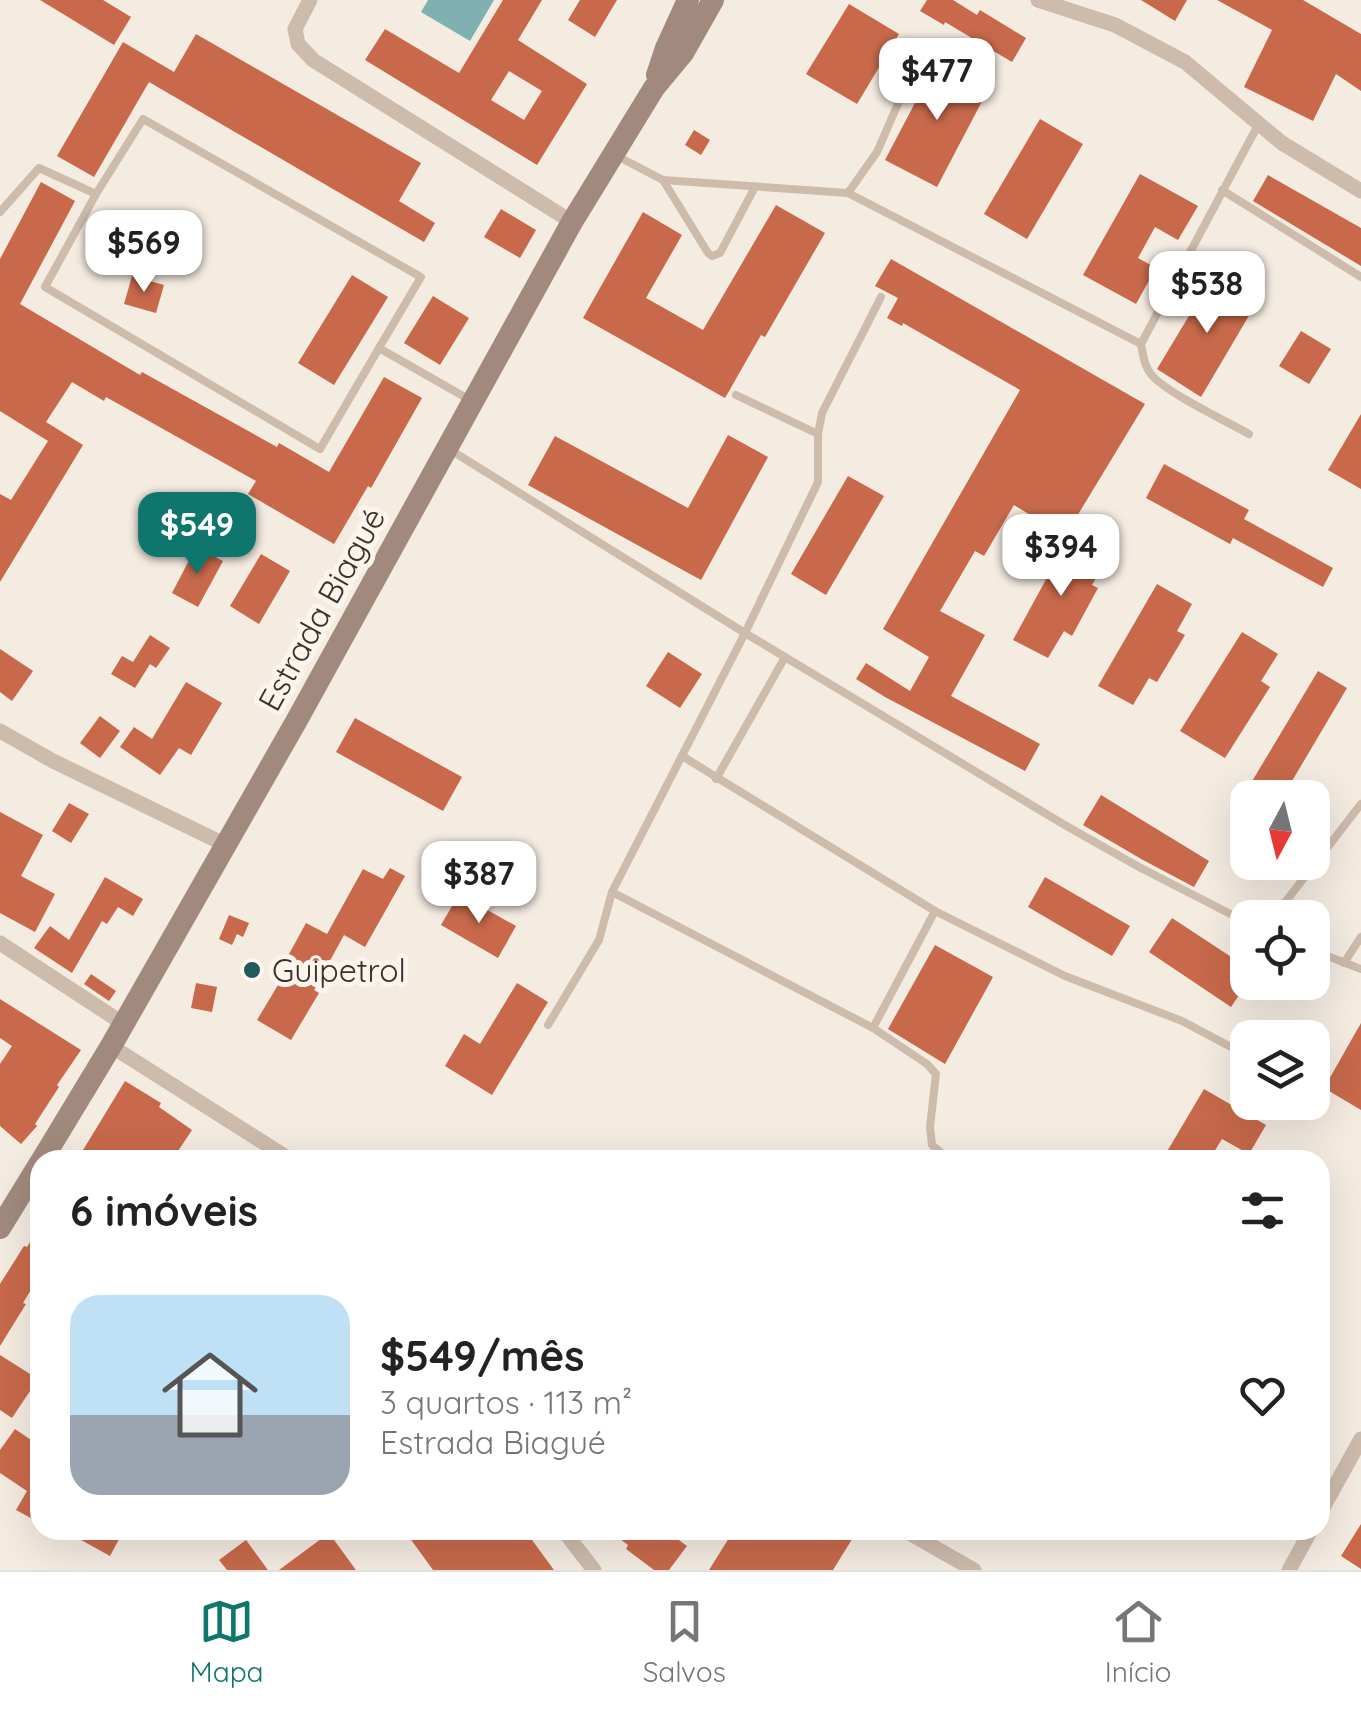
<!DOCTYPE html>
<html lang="pt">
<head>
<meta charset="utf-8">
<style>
	:root { --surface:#fff; --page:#f6f6f6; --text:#222; --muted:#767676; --line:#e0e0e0; --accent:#0f766e }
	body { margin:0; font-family:Quicksand,sans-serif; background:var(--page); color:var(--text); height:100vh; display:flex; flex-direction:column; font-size:38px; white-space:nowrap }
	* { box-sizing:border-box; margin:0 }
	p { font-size:32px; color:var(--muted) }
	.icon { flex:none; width:55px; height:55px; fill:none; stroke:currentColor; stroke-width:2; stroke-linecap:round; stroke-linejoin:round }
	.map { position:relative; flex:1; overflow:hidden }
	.drawer { position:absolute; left:30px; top:1150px; width:1300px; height:390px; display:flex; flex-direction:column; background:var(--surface); border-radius:30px; box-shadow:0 10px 40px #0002 }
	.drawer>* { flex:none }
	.needle { width:65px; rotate:187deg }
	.buttons { position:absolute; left:1230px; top:780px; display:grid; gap:20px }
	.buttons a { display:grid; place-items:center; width:100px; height:100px; border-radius:20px; background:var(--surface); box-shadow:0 10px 40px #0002; font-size:50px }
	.price { position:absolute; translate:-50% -85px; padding:0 22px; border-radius:20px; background:#fff; color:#222; font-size:32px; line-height:65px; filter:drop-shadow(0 2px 5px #0008) }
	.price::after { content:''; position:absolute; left:50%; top:60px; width:30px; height:22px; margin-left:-15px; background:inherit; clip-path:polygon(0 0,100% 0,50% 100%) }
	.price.active { background:var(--accent); color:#fff }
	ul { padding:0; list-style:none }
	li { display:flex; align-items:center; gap:30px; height:250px; padding:0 40px }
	li span { display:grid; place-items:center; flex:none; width:280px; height:200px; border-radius:30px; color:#555 }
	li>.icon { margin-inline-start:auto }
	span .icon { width:120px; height:120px; fill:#fffc; stroke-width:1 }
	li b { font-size:42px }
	h2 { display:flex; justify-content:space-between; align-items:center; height:120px; padding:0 40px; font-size:42px }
	.menu { display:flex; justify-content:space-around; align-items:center; height:140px; border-top:2px solid var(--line); background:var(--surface); font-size:28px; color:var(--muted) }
	.menu a { display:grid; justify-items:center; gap:5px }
	.menu .active { color:var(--accent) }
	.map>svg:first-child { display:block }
	.water { fill:#7fb0b2 }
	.building { fill:#c8694b; fill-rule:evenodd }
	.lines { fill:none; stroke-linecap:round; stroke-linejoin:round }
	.lane { stroke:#cdbbac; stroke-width:8 }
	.street { stroke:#cdbbac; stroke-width:15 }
	.secondary { stroke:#a18a7d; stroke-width:22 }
	.poi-dot { fill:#1f5a5e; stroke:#fbf5ee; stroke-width:4 }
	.labels { text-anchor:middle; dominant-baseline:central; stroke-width:10; stroke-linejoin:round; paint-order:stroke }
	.street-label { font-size:32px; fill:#3b302b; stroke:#fbf5ee }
	.poi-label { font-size:32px; fill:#3b302b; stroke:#fbf5ee; text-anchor:start }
</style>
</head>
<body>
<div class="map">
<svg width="1361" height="1570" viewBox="0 0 1361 1570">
	<rect width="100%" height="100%" fill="#f4ebe1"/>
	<!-- water -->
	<polygon class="water" points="428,0 494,0 470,41 421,12"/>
	<!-- building -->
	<g class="building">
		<polygon points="40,0 103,0 131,17 114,45"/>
		<path d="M503,0H542L518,40L587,84L537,165L365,60L385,29L459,73ZM509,71L542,91L524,120L491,100Z"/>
		<polygon points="580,0 617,0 595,37 568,20"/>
		<polygon points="927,0 953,0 977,15 980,10 1026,38 1012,62 945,22 944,25 920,11"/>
		<polygon points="1141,0 1187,0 1175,21"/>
		<polygon points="1217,0 1303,0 1361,34 1361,91 1336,74 1313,121 1244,87 1272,30"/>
		<polygon points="849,4 899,34 857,104 806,74"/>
		<polygon points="196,34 421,163 399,201 435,223 424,242 149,82 94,177 57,156 123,42 174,72"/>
		<polygon points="938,59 990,86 937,187 885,160"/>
		<polygon points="1040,119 1083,144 1027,239 984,214"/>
		<polygon points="694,130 710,140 701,155 685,145"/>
		<polygon points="1140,174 1198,206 1178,240 1155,227 1138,258 1156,268 1136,304 1083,275"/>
		<polygon points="1268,175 1361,228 1361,266 1253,201"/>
		<polygon points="41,182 75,201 20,304 140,375 142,372 277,447 279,443 329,472 384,377 422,398 371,488 368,486 334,544 248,494 256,481 106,397 104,401 72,382 46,422 83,445 0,582 0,494 11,500 48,441 0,411 0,259"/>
		<polygon points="776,205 825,233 765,337 761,335 725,398 583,318 643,212 682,235 646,298 703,330"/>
		<polygon points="501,209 536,230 520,258 484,237"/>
		<polygon points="891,259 1145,404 1065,536 1014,505 984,556 975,551 940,611 985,635 951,696 1040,744 1025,771 885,697 856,679 866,663 910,691 929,657 883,629 1020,390 903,323 902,326 887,318 898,298 875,286"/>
		<polygon points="352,275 388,297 334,385 298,363"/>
		<polygon points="132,276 164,285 156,313 124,304"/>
		<polygon points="1213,276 1257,302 1201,397 1157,369"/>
		<polygon points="433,296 469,318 440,365 404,343"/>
		<polygon points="1301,331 1331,349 1309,384 1279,366"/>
		<polygon points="1361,414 1361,489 1328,470"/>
		<polygon points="728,435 768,457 701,580 528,485 555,436 688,508"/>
		<polygon points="1164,464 1249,510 1244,519 1333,568 1323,587 1233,538 1230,544 1146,498"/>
		<polygon points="848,476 884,496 826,595 791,574"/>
		<polygon points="1068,539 1106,560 1092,585 1098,588 1072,636 1064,631 1048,658 1013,640"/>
		<polygon points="196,547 223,561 198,607 172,593"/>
		<polygon points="261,554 290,571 259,624 230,606"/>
		<polygon points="1157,584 1192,604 1177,631 1185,635 1157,682 1149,678 1133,705 1098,686"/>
		<polygon points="1242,632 1278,654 1261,681 1270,687 1225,758 1180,731"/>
		<polygon points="150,635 170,648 156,668 150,664 135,688 111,674 122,656 133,662"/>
		<polygon points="0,649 33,671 12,701 0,692"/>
		<polygon points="668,652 702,674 680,708 646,686"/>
		<polygon points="1318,671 1347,688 1282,798 1275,798 1251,783"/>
		<polygon points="186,682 222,703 191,755 179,748 160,775 120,747 134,727 152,739"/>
		<polygon points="100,716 120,731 100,758 80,743"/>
		<polygon points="355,718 462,777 443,811 336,752"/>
		<polygon points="1101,795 1209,861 1194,887 1143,860 1083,825"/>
		<polygon points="69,803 89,814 71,843 52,831"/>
		<polygon points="0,812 43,835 21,876 55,894 35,932 0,913"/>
		<polygon points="390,868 405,876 365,947 344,935 314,990 319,993 291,1040 257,1020 287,970 282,967 306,923 327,934 363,869 383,879"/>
		<polygon points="105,877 143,899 133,916 118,907 107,924 102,921 72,973 34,948 50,926 69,940"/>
		<polygon points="1045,877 1130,926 1112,956 1028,907"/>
		<polygon points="459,894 516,926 498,958 441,925"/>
		<polygon points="229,915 249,923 243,937 237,934 232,945 219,939"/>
		<polygon points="1172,918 1248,968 1248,982 1231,1007 1149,952"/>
		<polygon points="935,945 993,977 945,1064 888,1029"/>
		<polygon points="91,974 116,991 109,1001 84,984"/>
		<polygon points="196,983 217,987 212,1012 191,1008"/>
		<polygon points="517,983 548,1002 492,1095 445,1066 464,1034 480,1044"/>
		<polygon points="0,999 81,1050 57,1085 59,1087 35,1124 37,1126 21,1144 0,1126 0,1064 12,1046 0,1038"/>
		<polygon points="1361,1023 1361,1110 1324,1088"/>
		<polygon points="125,1081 161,1103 159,1107 192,1130 172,1160 146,1160 132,1150 123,1160 77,1160"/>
		<polygon points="1204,1089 1266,1125 1249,1154 1222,1139 1209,1160 1162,1160"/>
		<polygon points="40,1226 40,1275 23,1303 26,1304 0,1346 0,1284 24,1246 27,1247"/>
		<polygon points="0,1355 38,1379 12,1418 0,1410"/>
		<polygon points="15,1429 40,1446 40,1523 16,1510 27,1491 0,1473 0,1450"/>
		<polygon points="1361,1524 1361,1569 1341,1556"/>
		<polygon points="63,1530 124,1530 110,1556"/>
		<polygon points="404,1530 545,1530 532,1540 554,1570 433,1570"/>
		<polygon points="608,1530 665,1530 687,1546 669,1570 654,1570 626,1549 628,1545"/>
		<polygon points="734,1530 742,1530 753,1536 757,1530 843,1530 854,1536 833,1570 709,1570"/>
		<polygon points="329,1533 356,1570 279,1570"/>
		<polygon points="246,1540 268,1570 227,1570 219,1560"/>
	</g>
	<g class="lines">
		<!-- lane -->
		<g class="lane">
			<polyline points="617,156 663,180 848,193 877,152 924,44"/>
			<polyline points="663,180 708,253 712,256 720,253 755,187"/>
			<polyline points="1222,190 1361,277"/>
			<polyline points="848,193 1141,344"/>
			<polyline points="96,194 45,287 320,449 379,348 470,400"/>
			<polyline points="0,212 39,168 96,194 143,119 421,277 379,348"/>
			<polyline points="736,395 818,434"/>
			<path d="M1249,434C1228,422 1163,391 1151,374C1144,366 1143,354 1141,344L1258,125"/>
			<polyline points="452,451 745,633 1063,824 1139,867 1248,923"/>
			<polyline points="682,756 935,911 1065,976 1182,1021 1248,1056"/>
			<polyline points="716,779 785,657"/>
			<polyline points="612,892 873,1028 927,1064 936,1074 930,1127 932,1145 950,1160"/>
			<polyline points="1273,918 1361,804"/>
			<polyline points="1312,950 1361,969"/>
			<polyline points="1344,963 1361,937"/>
			<polyline points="548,1025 599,940 612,892 745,633 818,482 818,434 822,413 881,297"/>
			<polyline points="873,1028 935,911"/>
		</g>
		<!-- street -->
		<g class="street">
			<polyline points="310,0 295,29 298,44 313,60 572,222"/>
			<polyline points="1038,0 1115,25 1185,62 1282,143 1361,191"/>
			<polyline points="0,731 53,761 226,845"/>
			<polyline points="0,943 124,1024"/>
			<polyline points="111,1046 291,1160"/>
			<polyline points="1320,1513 1361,1439"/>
			<polyline points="563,1530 594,1570"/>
			<polyline points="904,1530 974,1570"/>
			<polyline points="1289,1570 1311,1530"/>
		</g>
		<!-- secondary -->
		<g class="secondary">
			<polyline points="657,75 666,48 688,0"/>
			<polyline points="42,1160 111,1046 297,720 572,222 654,88 683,53 713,0"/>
			<polyline points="0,1228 40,1163"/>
		</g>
	</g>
	<!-- markers -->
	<circle class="poi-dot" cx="252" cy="970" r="10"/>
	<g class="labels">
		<!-- street labels -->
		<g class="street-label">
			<text transform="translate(321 609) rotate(-61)">Estrada Biagué</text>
		</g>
		<!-- poi labels -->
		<g class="poi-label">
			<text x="272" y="970">Guipetrol</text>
		</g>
	</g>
</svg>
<div class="buttons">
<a><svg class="needle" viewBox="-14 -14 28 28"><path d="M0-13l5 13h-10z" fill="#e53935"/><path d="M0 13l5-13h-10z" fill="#767676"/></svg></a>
<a><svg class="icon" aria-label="locate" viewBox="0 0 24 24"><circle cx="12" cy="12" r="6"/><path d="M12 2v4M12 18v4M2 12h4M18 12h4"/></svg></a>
<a><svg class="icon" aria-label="layers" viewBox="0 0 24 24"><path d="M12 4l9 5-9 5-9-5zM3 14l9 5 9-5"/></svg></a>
</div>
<b class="price" style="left:937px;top:123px">$477</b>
<b class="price" style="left:144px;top:295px">$569</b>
<b class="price" style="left:1207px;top:336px">$538</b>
<b class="price active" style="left:197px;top:577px">$549</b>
<b class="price" style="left:1061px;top:599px">$394</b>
<b class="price" style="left:479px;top:926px">$387</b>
<section class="drawer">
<h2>6 imóveis<svg class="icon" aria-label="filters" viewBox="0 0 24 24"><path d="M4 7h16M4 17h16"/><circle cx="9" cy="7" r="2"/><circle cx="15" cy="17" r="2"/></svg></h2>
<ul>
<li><span style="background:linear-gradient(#bfe0f5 60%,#9aa5b1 0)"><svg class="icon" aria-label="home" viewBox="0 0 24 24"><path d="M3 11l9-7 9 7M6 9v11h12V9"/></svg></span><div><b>$549/mês</b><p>3 quartos · 113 m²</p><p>Estrada Biagué</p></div><svg class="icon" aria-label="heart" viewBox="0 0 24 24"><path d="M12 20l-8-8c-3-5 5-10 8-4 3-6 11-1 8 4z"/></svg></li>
</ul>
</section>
</div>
<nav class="menu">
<a class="active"><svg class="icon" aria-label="map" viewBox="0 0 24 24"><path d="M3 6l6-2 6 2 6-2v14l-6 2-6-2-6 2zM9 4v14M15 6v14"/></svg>Mapa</a>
<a><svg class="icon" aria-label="saved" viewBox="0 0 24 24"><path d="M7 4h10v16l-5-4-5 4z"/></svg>Salvos</a>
<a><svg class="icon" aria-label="home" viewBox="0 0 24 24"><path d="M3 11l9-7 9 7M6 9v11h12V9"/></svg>Início</a>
</nav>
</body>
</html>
